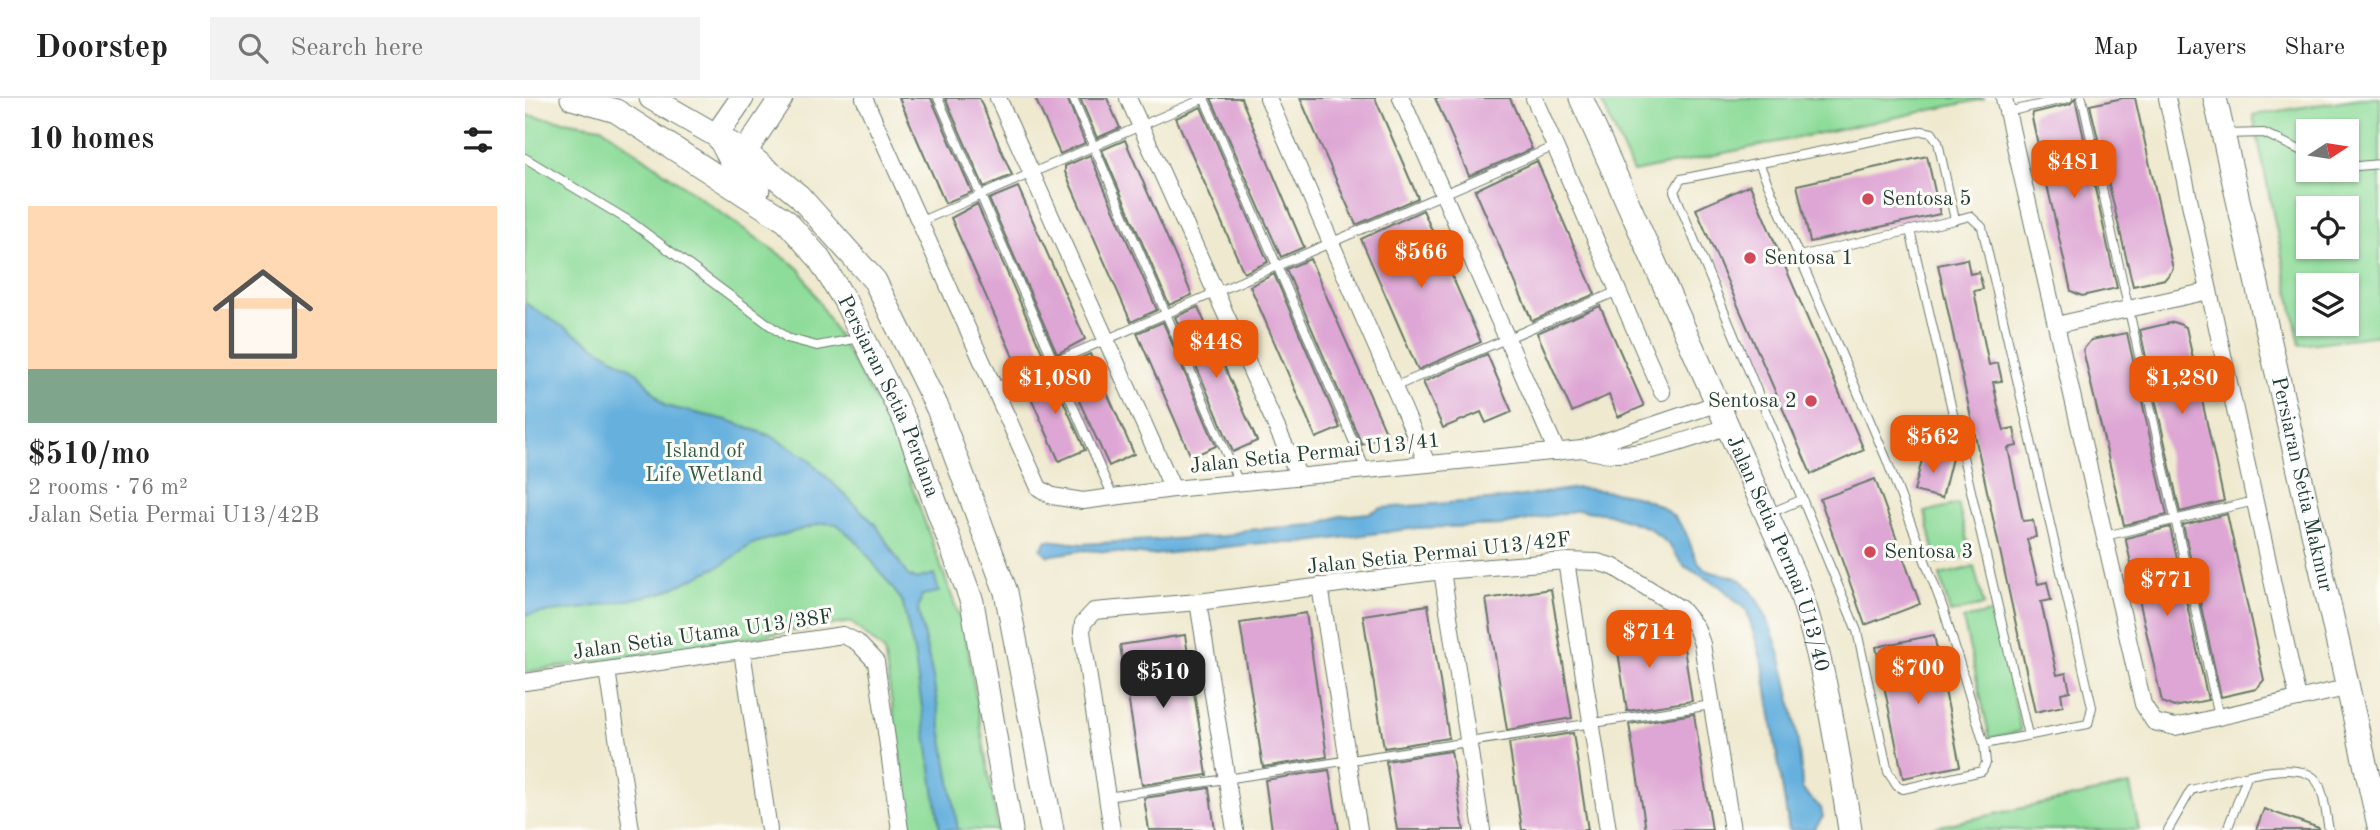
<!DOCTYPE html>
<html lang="en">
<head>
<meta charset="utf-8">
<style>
	:root { --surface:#fff; --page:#f2f2f2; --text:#222; --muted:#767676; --line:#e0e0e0; --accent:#ea580c }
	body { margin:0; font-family:"Old Standard TT",serif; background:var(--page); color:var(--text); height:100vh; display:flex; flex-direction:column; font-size:26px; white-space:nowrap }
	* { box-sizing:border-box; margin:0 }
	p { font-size:23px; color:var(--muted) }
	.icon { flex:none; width:38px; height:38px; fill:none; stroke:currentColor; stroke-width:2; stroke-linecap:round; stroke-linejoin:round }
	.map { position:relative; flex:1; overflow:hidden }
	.details { display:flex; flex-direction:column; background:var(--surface); width:525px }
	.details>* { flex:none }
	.needle { width:46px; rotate:78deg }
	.buttons { position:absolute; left:1771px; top:21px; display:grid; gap:14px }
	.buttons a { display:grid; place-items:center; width:63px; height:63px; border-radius:0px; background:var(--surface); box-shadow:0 2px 5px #0004; font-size:35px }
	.price { position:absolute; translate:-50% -60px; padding:0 16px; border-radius:14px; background:var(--accent); color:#fff; font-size:23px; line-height:46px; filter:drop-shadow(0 2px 4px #0008) }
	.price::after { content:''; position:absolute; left:50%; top:42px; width:21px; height:16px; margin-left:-10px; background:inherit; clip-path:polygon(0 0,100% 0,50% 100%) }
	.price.on { background:#222; color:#fff }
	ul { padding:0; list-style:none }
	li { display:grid; align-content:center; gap:14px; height:371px; padding:0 28px }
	li span { display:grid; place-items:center; height:217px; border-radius:0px; color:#555 }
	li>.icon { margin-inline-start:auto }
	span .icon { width:126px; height:126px; fill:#fffc; stroke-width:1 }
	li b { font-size:30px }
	h2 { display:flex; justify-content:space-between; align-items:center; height:84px; padding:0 28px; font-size:30px }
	header { display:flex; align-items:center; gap:42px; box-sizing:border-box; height:98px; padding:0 35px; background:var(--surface); border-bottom:2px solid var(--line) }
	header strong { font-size:33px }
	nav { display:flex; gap:38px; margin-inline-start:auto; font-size:24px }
	.search { width:490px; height:63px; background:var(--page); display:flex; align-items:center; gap:18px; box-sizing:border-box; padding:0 24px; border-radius:0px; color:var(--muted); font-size:26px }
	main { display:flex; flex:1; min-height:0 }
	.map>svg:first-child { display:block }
	.green { fill:#8edc9a; stroke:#568c67; stroke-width:2; fill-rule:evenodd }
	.water { fill:#66b0de; stroke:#427689; stroke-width:2 }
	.building { fill:#dea6d4 }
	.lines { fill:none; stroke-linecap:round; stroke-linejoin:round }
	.lane-casing { stroke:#68796a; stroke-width:10 }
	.street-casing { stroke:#68796a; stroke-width:18 }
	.secondary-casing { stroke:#68796a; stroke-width:25 }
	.lane { stroke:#fff; stroke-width:8 }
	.street { stroke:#fff; stroke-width:16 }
	.secondary { stroke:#fff; stroke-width:23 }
	.poi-dot { fill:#d1495b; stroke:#fdfcf7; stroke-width:2.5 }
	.labels { text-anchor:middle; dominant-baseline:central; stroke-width:6; stroke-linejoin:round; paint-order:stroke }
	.poi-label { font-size:21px; fill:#1f3d34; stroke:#fdfcf7; text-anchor:start }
	.street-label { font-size:21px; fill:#1f3d34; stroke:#fdfcf7 }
	.park-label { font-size:21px; fill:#355d48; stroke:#fdfcf7 }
</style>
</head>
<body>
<header>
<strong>Doorstep</strong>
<div class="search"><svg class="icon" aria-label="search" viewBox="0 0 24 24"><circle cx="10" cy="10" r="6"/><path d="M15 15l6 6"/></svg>Search here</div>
<nav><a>Map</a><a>Layers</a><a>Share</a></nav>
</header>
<main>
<section class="details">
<h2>10 homes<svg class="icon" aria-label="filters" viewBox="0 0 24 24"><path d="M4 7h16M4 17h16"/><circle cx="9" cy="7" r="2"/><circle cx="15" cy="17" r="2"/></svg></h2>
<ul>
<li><span style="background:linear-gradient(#ffd9b3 75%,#7fa58c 0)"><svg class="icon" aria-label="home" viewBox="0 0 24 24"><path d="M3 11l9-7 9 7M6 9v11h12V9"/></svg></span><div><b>$510/mo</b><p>2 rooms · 76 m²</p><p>Jalan Setia Permai U13/42B</p></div></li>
</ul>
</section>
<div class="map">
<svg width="1855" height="732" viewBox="0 0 1855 732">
	<rect width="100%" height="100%" fill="#fdfcf7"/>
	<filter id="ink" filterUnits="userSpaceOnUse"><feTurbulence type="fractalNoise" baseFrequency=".0143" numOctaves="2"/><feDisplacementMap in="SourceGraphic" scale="14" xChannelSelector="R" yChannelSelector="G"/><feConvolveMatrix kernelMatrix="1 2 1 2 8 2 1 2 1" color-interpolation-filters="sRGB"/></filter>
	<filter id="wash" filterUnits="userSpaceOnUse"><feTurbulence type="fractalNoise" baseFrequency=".00686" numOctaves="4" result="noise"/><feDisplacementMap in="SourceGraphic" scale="28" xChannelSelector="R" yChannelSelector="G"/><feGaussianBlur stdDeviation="1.57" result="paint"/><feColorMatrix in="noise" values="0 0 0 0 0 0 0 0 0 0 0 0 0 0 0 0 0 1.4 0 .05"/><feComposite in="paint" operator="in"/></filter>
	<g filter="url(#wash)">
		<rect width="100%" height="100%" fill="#efe9cf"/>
		<!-- green -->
		<g class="green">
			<polygon points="1075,0 1459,0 1459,1 1108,74"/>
			<path d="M1835,0H1855V237L1775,247L1728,17ZM1783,33H1822V72H1783ZM1783,110H1822V149H1783ZM1783,187H1822V226H1783Z"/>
			<polygon points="0,17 76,29 275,171 365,329 440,534 473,732 386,732 359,553 326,524 0,574"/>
			<polygon points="1433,406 1446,457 1412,465 1400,414"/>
			<polygon points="1449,469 1459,507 1425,515 1415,477"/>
			<polygon points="1470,514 1496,633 1465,640 1438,521"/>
			<polygon points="1605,687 1614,732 1396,732 1604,687"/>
		</g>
		<!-- water -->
		<g class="water">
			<polygon points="0,205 113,275 140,308 202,322 246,338 281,359 351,427 383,478 391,481 409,476 414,494 397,497 393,512 407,574 433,732 415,732 389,555 377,503 333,445 312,426 298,425 227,446 197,467 137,495 62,510 0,517"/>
			<path d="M1053,390C1090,394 1135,395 1158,430C1166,442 1166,457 1176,468C1189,480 1207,473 1219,485C1256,520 1276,641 1277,691L1296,710L1298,719L1288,732H1264L1238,567L1222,513L1196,489L1159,468L1144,447L1124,430L1084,416L1053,412L979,427L892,430L776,445H738L627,457L559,452L523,458L516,451L522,442L557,446L700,438L721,432L789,427L815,418L844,415L856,410L977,401Z"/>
		</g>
		<g id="blocks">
			<!-- building -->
			<g class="building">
				<polygon points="374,0 406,0 447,94 420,105"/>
				<polygon points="420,0 454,0 487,77 459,89"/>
				<polygon points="510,0 542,0 560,45 535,56"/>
				<polygon points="555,0 582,0 595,30 572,40"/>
				<polygon points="686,0 716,0 779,149 756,159"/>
				<polygon points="775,0 850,0 893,100 831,127"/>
				<polygon points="910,0 985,0 1007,51 944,78"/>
				<polygon points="1550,0 1592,190 1557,198 1546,193 1507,20 1508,15 1545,6"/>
				<polygon points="1598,0 1610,0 1648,171 1640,181 1608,188 1565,7"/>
				<polygon points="676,9 743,164 719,175 651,20"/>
				<polygon points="600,42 667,197 644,207 577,52"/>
				<polygon points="565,57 632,212 606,224 540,74 540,68"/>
				<polygon points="1402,58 1415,116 1285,144 1272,87"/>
				<polygon points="1012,63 1070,196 1007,223 950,92"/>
				<polygon points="1225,87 1339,352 1286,376 1171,111"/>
				<polygon points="493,89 560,241 532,256 464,101"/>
				<polygon points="452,106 520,261 494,272 426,120"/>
				<polygon points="898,112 956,244 893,272 836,141"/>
				<polygon points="785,161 862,336 837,347 761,171"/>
				<polygon points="1442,161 1445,176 1454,174 1458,191 1449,193 1464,267 1473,265 1477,283 1468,284 1475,318 1479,332 1489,330 1492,348 1483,350 1498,423 1508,422 1511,439 1502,441 1513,486 1522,484 1526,502 1516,504 1532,577 1541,575 1545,593 1536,595 1538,608 1510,614 1413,167"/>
				<polygon points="749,176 815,330 791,340 725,188"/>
				<polygon points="1075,208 1119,308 1093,319 1084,297 1047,314 1012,235"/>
				<polygon points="673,209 732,343 708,354 650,219"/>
				<polygon points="638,224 691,348 666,359 612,235"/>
				<polygon points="1649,224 1661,229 1699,403 1655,414 1615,232"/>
				<polygon points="1602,235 1642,417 1599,427 1558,252 1566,242"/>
				<polygon points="565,256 609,356 584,368 538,268"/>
				<polygon points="962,256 987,314 961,325 956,314 918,330 898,284"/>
				<polygon points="525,273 560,352 534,363 499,284"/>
				<polygon points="1399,354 1427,360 1417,400 1389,393"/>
				<polygon points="1350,381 1395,506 1340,527 1295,401"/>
				<polygon points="1702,416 1739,582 1731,591 1696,599 1658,427"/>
				<polygon points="1645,429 1683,602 1649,609 1637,604 1601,443 1601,440"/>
				<polygon points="1026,491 1047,620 982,632 961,501"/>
				<polygon points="903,507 924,640 859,650 838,517"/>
				<polygon points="781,515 802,659 738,669 715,525"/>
				<polygon points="1113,517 1120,556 1159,550 1167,603 1102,613 1088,521"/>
				<polygon points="660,537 682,677 617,687 595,547"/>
				<polygon points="1409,537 1435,668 1378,680 1351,549"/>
				<polygon points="1169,616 1187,732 1121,732 1104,626"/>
				<polygon points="1048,635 1063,732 997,732 984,645"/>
				<polygon points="926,653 939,732 872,732 861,663"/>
				<polygon points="804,672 814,732 747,732 740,682"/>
				<polygon points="684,690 690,732 624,732 619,700"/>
				<polygon points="1739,711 1794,730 1794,732 1731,732"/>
			</g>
		</g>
	</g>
	<g filter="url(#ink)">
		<use href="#blocks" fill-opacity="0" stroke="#68796a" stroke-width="2"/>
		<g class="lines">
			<defs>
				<g id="lane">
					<polyline points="413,0 588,399"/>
					<polyline points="548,0 714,385"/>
					<polyline points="679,0 841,372"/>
					<polyline points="1557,0 1694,619"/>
					<polyline points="1482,14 1543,0"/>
					<polyline points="1700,36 1739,35 1783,56"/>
					<polyline points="0,60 106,124 262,240 292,248 335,240"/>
					<polyline points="1234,65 1361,360 1418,510 1459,646 1461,665 1457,673 1378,691 1372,688 1363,674 1332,533 1149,93 1156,81 1397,33 1407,35 1413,44 1430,122 1445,118 1457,129 1567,609 1563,626 1459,646"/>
					<polyline points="1822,69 1855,66"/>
					<polyline points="394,124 680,0"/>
					<polyline points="1385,132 1503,637"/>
					<polyline points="1274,158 1430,122"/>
					<polyline points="869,289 1093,193"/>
					<polyline points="469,290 1030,48"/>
					<polyline points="1243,416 1278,401"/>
					<polyline points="1580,438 1730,403"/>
					<polyline points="582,699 1187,607"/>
					<path d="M1643,732L1666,692C1693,686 1777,655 1793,685C1800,697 1801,718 1804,732"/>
					<polyline points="1702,732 1722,679"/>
				</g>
				<g id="street">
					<polyline points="339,0 514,390 527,398 558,403 648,391 1057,351 1191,306"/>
					<polyline points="473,0 648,391"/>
					<polyline points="603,0 774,379"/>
					<polyline points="743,0 902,365"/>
					<polyline points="876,0 1032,354"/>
					<polyline points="1009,0 1137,294"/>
					<polyline points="1479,0 1618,606 1629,624 1650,629 1825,589"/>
					<polyline points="1642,0 1773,601"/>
					<polyline points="1531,227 1684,193"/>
					<path d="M1057,351C1105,366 1156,344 1201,329"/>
					<polyline points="1041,463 1083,732"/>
					<polyline points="917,473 957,732"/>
					<polyline points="795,488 834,732"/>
					<polyline points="673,504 710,732"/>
					<polyline points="217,553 244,732"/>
					<polyline points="82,572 106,732"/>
					<polyline points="0,584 318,537 332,544 351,564 375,732"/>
					<polyline points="587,732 557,534 558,525 569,513 673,504 917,473 1041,463 1072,464 1089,469 1156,511 1171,529 1177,546 1207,732"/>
				</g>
				<g id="secondary">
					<path id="s1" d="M47,0L91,13L261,123L293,159L320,203L381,325L447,504L486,732"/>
					<polyline points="126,0 220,54 274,98 350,183 413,311 481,494 527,732"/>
					<path id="s2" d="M1056,0L1272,484C1300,565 1312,648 1325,732"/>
					<path id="s3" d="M1690,0L1855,732"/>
					<polyline points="192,36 210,70 233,91"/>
					<polyline points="192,36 217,0"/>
					<polyline points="220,54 256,0"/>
				</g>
			</defs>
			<!-- lane casing -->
			<use href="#lane" class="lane-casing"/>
			<!-- street casing -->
			<use href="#street" class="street-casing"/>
			<!-- secondary casing -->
			<use href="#secondary" class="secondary-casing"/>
			<!-- lane -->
			<use href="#lane" class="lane"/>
			<!-- street -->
			<use href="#street" class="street"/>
			<!-- secondary -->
			<use href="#secondary" class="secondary"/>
		</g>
	</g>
	<!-- markers -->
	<g class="poi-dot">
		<circle cx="1343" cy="101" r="7"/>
		<circle cx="1225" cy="160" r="7"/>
		<circle cx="1286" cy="303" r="7"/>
		<circle cx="1345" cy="454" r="7"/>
	</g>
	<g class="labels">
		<!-- poi labels -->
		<g class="poi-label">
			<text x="1357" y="101">Sentosa 5</text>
			<text x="1239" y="160">Sentosa 1</text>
			<text x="1272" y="303" text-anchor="end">Sentosa 2</text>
			<text x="1359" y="454">Sentosa 3</text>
		</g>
		<!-- street labels -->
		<g class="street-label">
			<text stroke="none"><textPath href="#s1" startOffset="453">Persiaran Setia Perdana</textPath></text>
			<text transform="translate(790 356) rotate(-6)">Jalan Setia Permai U13/41</text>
			<text stroke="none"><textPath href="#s3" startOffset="396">Persiaran Setia Makmur</textPath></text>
			<text transform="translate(914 456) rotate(-6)">Jalan Setia Permai U13/42F</text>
			<text stroke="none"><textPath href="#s2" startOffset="497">Jalan Setia Permai U13/40</textPath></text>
			<text transform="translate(178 537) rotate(-8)">Jalan Setia Utama U13/38F</text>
		</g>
		<!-- park labels -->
		<g class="park-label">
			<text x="179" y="353">Island of<tspan x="179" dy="24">Life Wetland</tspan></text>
		</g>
	</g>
</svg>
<div class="buttons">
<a><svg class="needle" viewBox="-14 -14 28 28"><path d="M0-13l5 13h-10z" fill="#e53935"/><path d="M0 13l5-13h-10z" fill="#767676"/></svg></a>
<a><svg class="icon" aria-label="locate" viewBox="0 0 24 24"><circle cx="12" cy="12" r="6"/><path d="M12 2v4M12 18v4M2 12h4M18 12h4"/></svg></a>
<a><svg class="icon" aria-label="layers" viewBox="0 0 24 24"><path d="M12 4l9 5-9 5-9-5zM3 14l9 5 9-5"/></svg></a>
</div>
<b class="price" style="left:1549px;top:102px">$481</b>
<b class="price" style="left:896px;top:192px">$566</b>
<b class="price" style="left:691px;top:282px">$448</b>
<b class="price" style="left:530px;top:318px">$1,080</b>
<b class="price" style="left:1657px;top:318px">$1,280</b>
<b class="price" style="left:1408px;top:377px">$562</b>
<b class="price" style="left:1642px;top:520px">$771</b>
<b class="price" style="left:1124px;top:572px">$714</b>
<b class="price" style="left:1393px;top:608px">$700</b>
<b class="price on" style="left:638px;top:612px">$510</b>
</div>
</main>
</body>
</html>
